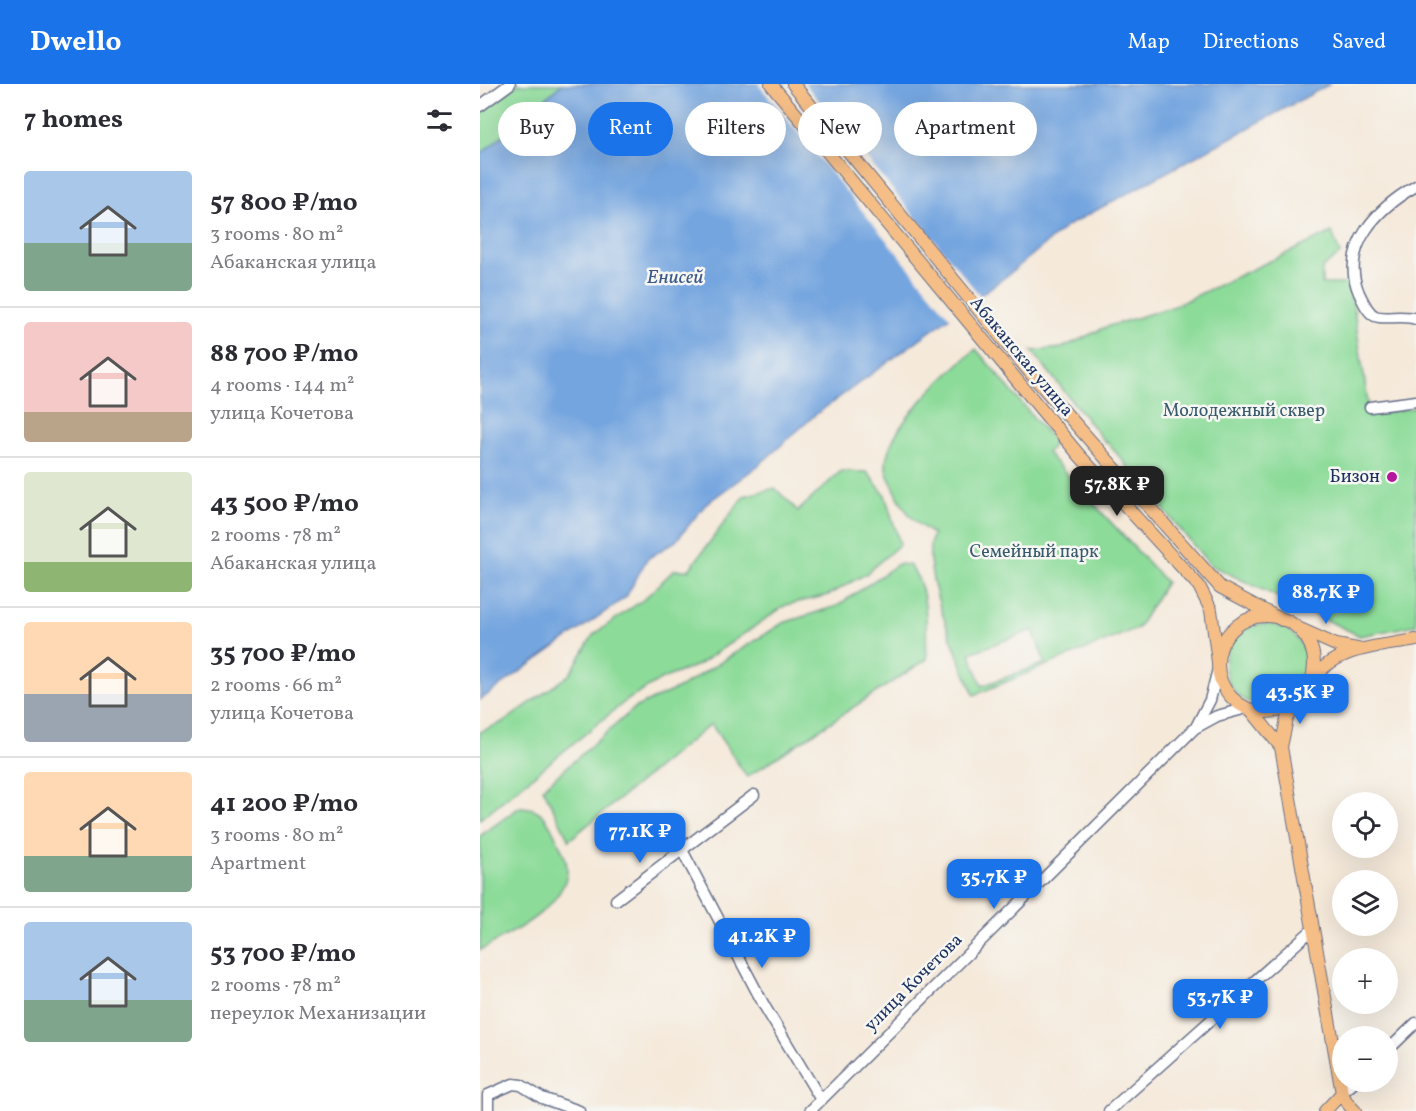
<!DOCTYPE html>
<html lang="en">
<head>
<meta charset="utf-8">
<style>
	:root { --surface:#fff; --page:#f7f7f7; --text:#2b2b33; --muted:#7c7c81; --line:#e1e1e2; --accent:#1a73e8 }
	body { margin:0; font-family:Vollkorn,serif; background:var(--page); color:var(--text); height:100vh; display:flex; flex-direction:column; font-size:22px; white-space:nowrap }
	* { box-sizing:border-box; margin:0 }
	p { font-size:20px; color:var(--muted) }
	.icon { flex:none; width:33px; height:33px; fill:none; stroke:currentColor; stroke-width:2; stroke-linecap:round; stroke-linejoin:round }
	.map { position:relative; flex:1; overflow:hidden }
	.details { display:flex; flex-direction:column; background:var(--surface); width:480px }
	.details>* { flex:none }
	.hud { position:absolute; left:18px; top:18px; width:570px; height:54px; display:flex; gap:12px }
	.controls { position:absolute; left:852px; top:708px; display:grid; gap:12px }
	.controls a { display:grid; place-items:center; width:66px; height:66px; border-radius:50%; background:var(--surface); box-shadow:0 6px 24px #0002; font-size:30px }
	.price { position:absolute; translate:-50% -51px; padding:0 14px; border-radius:12px; background:var(--accent); color:#fff; font-size:20px; line-height:39px; filter:drop-shadow(0 2px 3px #0008) }
	.price::after { content:''; position:absolute; left:50%; top:36px; width:18px; height:14px; margin-left:-9px; background:inherit; clip-path:polygon(0 0,100% 0,50% 100%) }
	.price.active { background:#222; color:#fff }
	ul { padding:0; list-style:none }
	li { display:flex; align-items:center; gap:18px; height:150px; padding:0 24px }
	li+li { border-top:2px solid var(--line) }
	li span { display:grid; place-items:center; flex:none; width:168px; height:120px; border-radius:6px; color:#555 }
	li>.icon { margin-inline-start:auto }
	span .icon { width:72px; height:72px; fill:#fffc; stroke-width:1 }
	li b { font-size:26px }
	h2 { display:flex; justify-content:space-between; align-items:center; height:72px; padding:0 24px; font-size:26px }
	.chip { padding:0 21px; border-radius:27px; background:var(--surface); box-shadow:0 6px 24px #0002; font-size:21px; line-height:54px }
	.chip.active { background:var(--accent); color:#fff }
	header { display:flex; align-items:center; gap:36px; box-sizing:border-box; height:84px; padding:0 30px; background:var(--accent); color:#fff }
	header strong { font-size:28px }
	nav { display:flex; gap:33px; margin-inline-start:auto; font-size:21px }
	main { display:flex; flex:1; min-height:0 }
	.map>svg:first-child { display:block }
	.green { fill:#8cdb99; stroke:#54857c; stroke-width:1.5; fill-rule:evenodd }
	.water { fill:#75a5df; stroke:#486a9e; stroke-width:1.5 }
	.pier { fill:#f5e9da }
	.lines { fill:none; stroke-linecap:round; stroke-linejoin:round }
	.minor-casing { stroke:#677089; stroke-width:13 }
	.major-casing { stroke:#677089; stroke-width:14 }
	.minor { stroke:#fff; stroke-width:10 }
	.major { stroke:#f6be87; stroke-width:12 }
	.poi-dot { fill:#b5179e; stroke:#f6f6f2; stroke-width:2 }
	.labels { text-anchor:middle; dominant-baseline:central; stroke-width:5; stroke-linejoin:round; paint-order:stroke }
	.street-label { font-size:18px; fill:#1b2f5e; stroke:#f6f6f2 }
	.park-label { font-size:18px; fill:#375a6d; stroke:#f6f6f2 }
	.poi-label { font-size:18px; fill:#1b2f5e; stroke:#f6f6f2; text-anchor:end }
	.water-label { font-size:20px; font-style:italic; fill:#3a588b; stroke:#f6f6f2 }
</style>
</head>
<body>
<header>
<strong>Dwello</strong>
<nav><a>Map</a><a>Directions</a><a>Saved</a></nav>
</header>
<main>
<section class="details">
<h2>7 homes<svg class="icon" aria-label="filters" viewBox="0 0 24 24"><path d="M4 7h16M4 17h16"/><circle cx="9" cy="7" r="2"/><circle cx="15" cy="17" r="2"/></svg></h2>
<ul>
<li><span style="background:linear-gradient(#a9c7e8 60%,#7fa58c 0)"><svg class="icon" aria-label="home" viewBox="0 0 24 24"><path d="M3 11l9-7 9 7M6 9v11h12V9"/></svg></span><div><b>57 800 ₽/mo</b><p>3 rooms · 80 m²</p><p>Абаканская улица</p></div></li>
<li><span style="background:linear-gradient(#f6c9c9 75%,#b9a48a 0)"><svg class="icon" aria-label="home" viewBox="0 0 24 24"><path d="M3 11l9-7 9 7M6 9v11h12V9"/></svg></span><div><b>88 700 ₽/mo</b><p>4 rooms · 144 m²</p><p>улица Кочетова</p></div></li>
<li><span style="background:linear-gradient(#dfe7d0 75%,#8fb573 0)"><svg class="icon" aria-label="home" viewBox="0 0 24 24"><path d="M3 11l9-7 9 7M6 9v11h12V9"/></svg></span><div><b>43 500 ₽/mo</b><p>2 rooms · 78 m²</p><p>Абаканская улица</p></div></li>
<li><span style="background:linear-gradient(#ffd9b3 60%,#9aa5b1 0)"><svg class="icon" aria-label="home" viewBox="0 0 24 24"><path d="M3 11l9-7 9 7M6 9v11h12V9"/></svg></span><div><b>35 700 ₽/mo</b><p>2 rooms · 66 m²</p><p>улица Кочетова</p></div></li>
<li><span style="background:linear-gradient(#ffd9b3 70%,#7fa58c 0)"><svg class="icon" aria-label="home" viewBox="0 0 24 24"><path d="M3 11l9-7 9 7M6 9v11h12V9"/></svg></span><div><b>41 200 ₽/mo</b><p>3 rooms · 80 m²</p><p>Apartment</p></div></li>
<li><span style="background:linear-gradient(#a9c7e8 65%,#7fa58c 0)"><svg class="icon" aria-label="home" viewBox="0 0 24 24"><path d="M3 11l9-7 9 7M6 9v11h12V9"/></svg></span><div><b>53 700 ₽/mo</b><p>2 rooms · 78 m²</p><p>переулок Механизации</p></div></li>
</ul>
</section>
<div class="map">
<svg width="936" height="1027" viewBox="0 0 936 1027">
	<rect width="100%" height="100%" fill="#f6f6f2"/>
	<filter id="ink" filterUnits="userSpaceOnUse"><feTurbulence type="fractalNoise" baseFrequency=".0167" numOctaves="2"/><feDisplacementMap in="SourceGraphic" scale="12" xChannelSelector="R" yChannelSelector="G"/><feConvolveMatrix kernelMatrix="1 2 1 2 8 2 1 2 1" color-interpolation-filters="sRGB"/></filter>
	<filter id="wash" filterUnits="userSpaceOnUse"><feTurbulence type="fractalNoise" baseFrequency=".008" numOctaves="4" result="noise"/><feDisplacementMap in="SourceGraphic" scale="24" xChannelSelector="R" yChannelSelector="G"/><feGaussianBlur stdDeviation="1.35" result="paint"/><feColorMatrix in="noise" values="0 0 0 0 0 0 0 0 0 0 0 0 0 0 0 0 0 1.4 0 .05"/><feComposite in="paint" operator="in"/></filter>
	<g filter="url(#wash)">
		<rect width="100%" height="100%" fill="#f5e9da"/>
		<!-- green -->
		<g class="green">
			<polygon points="38,0 82,0 0,71 0,30"/>
			<polygon points="852,148 860,170 842,184 842,200 870,200 890,332 936,323 936,541 880,552 730,481 628,359 625,358 552,267 582,264 626,243 692,223"/>
			<path d="M496,265L575,359L567,369L686,498L658,544L494,611C480,576 438,485 453,450C433,438 424,427 415,406C412,399 406,391 406,384C403,345 469,288 496,265ZM553,546L565,579L502,602L490,569Z"/>
			<polygon points="361,387 387,388 405,411 420,460 386,490 348,511 306,521 218,581 182,595 147,616 0,735 0,648 25,637 90,590 113,551 164,515 194,486 209,486 264,412 295,404 318,427"/>
			<path d="M418,480L429,481C451,504 445,546 447,575L267,693L231,640L89,756L63,704L156,623L201,603L303,539L357,522Z"/>
			<circle cx="786" cy="581" r="41"/>
			<path d="M40,723C59,723 66,732 74,749C79,760 88,775 87,788C83,825 29,850 0,866V752Z"/>
		</g>
		<!-- water -->
		<polygon class="water" points="82,0 850,0 587,142 528,191 335,331 279,381 226,420 196,457 167,475 146,513 0,616 0,71"/>
		<!-- pier -->
		<polygon class="pier" points="278,0 325,0 502,214 472,236"/>
	</g>
	<g filter="url(#ink)">
		<g class="lines">
			<defs>
				<g id="minor">
					<polyline points="0,22 30,0"/>
					<path d="M936,102C899,123 859,162 879,209C883,217 887,228 895,232C905,236 923,230 936,235"/>
					<polyline points="890,323 936,317"/>
					<polyline points="717,641 730,616 738,585"/>
					<polyline points="202,766 285,923 341,1016"/>
					<polyline points="136,816 274,711"/>
					<polyline points="908,966 936,939"/>
					<polyline points="862,1009 875,998"/>
					<polyline points="8,1027 8,1011 33,1000 41,1001 62,1014 99,1027"/>
					<polyline points="330,1027 715,644 737,632 767,624"/>
					<polyline points="629,1027 833,845"/>
				</g>
				<g id="major">
					<polyline points="291,0 599,371 719,502 731,526 738,578"/>
					<polyline points="313,0 552,291 740,503 802,536"/>
					<circle cx="786" cy="580" r="48"/>
					<polyline points="820,545 856,561 877,565"/>
					<path d="M832,596C857,562 898,563 936,556"/>
					<polyline points="822,611 807,635 801,663 862,1009 867,1019 875,1027"/>
					<polyline points="771,626 801,663"/>
					<polyline points="845,1027 862,1009"/>
				</g>
			</defs>
			<!-- minor casing -->
			<use href="#minor" class="minor-casing"/>
			<!-- major casing -->
			<use href="#major" class="major-casing"/>
			<!-- minor -->
			<use href="#minor" class="minor"/>
			<!-- major -->
			<use href="#major" class="major"/>
		</g>
	</g>
	<!-- markers -->
	<circle class="poi-dot" cx="912" cy="393" r="6"/>
	<g class="labels">
		<!-- street labels -->
		<g class="street-label">
			<text transform="translate(541 273) rotate(50)">Абаканская улица</text>
			<text transform="translate(434 899) rotate(-45)">улица Кочетова</text>
		</g>
		<!-- park labels -->
		<g class="park-label">
			<text x="764" y="327">Молодежный сквер</text>
			<text x="554" y="468">Семейный парк</text>
		</g>
		<!-- poi labels -->
		<g class="poi-label">
			<text x="900" y="393">Бизон</text>
		</g>
		<!-- water labels -->
		<g class="water-label">
			<text x="195" y="194">Енисей</text>
		</g>
	</g>
</svg>
<div class="controls">
<a><svg class="icon" aria-label="locate" viewBox="0 0 24 24"><circle cx="12" cy="12" r="6"/><path d="M12 2v4M12 18v4M2 12h4M18 12h4"/></svg></a>
<a><svg class="icon" aria-label="layers" viewBox="0 0 24 24"><path d="M12 4l9 5-9 5-9-5zM3 14l9 5 9-5"/></svg></a>
<a>+</a>
<a>−</a>
</div>
<b class="price active" style="left:637px;top:433px">57.8K ₽</b>
<b class="price" style="left:846px;top:541px">88.7K ₽</b>
<b class="price" style="left:820px;top:641px">43.5K ₽</b>
<b class="price" style="left:160px;top:780px">77.1K ₽</b>
<b class="price" style="left:514px;top:826px">35.7K ₽</b>
<b class="price" style="left:282px;top:885px">41.2K ₽</b>
<b class="price" style="left:740px;top:946px">53.7K ₽</b>
<div class="hud">
<a class="chip">Buy</a>
<a class="chip active">Rent</a>
<a class="chip">Filters</a>
<a class="chip">New</a>
<a class="chip">Apartment</a>
</div>
</div>
</main>
</body>
</html>
